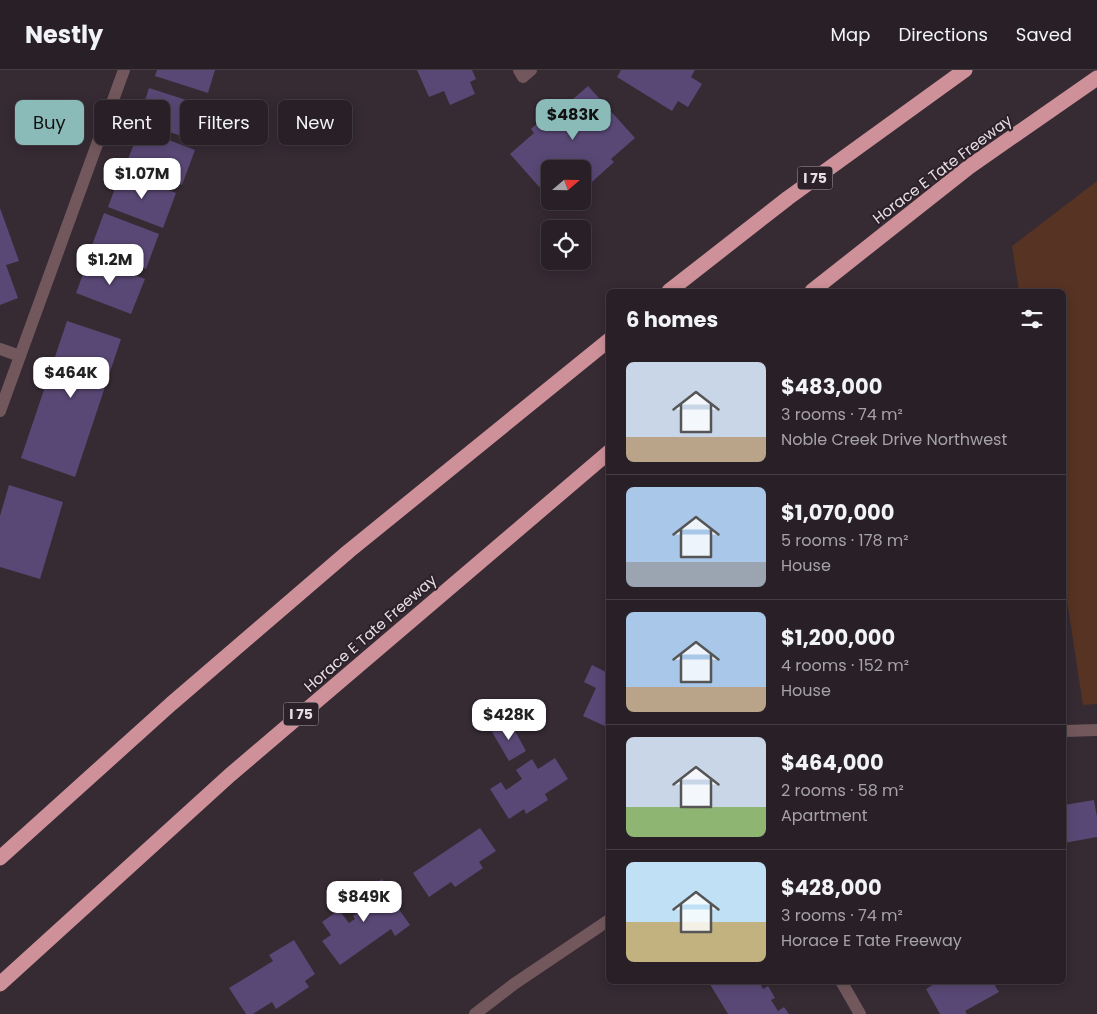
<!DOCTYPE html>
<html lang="en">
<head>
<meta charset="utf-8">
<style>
	:root { --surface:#282026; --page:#342d32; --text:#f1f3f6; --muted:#a5a3a7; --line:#443e43; --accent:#8bbbb9 }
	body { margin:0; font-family:Poppins,sans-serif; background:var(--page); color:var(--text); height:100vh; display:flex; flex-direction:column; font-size:19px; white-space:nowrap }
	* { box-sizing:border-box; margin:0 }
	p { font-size:16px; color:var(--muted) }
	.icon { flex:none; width:28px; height:28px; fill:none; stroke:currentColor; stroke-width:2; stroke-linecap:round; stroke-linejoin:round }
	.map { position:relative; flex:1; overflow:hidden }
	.details { position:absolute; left:606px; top:219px; width:460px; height:695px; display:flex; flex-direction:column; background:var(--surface); border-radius:8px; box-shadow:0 2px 12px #0003,0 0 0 1px var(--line) }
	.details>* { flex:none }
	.banner { position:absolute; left:15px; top:30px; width:475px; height:45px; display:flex; gap:10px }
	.needle { width:32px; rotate:70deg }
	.controls { position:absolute; left:541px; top:90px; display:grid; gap:10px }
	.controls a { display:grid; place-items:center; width:50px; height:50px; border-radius:8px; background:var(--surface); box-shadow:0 2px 12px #0003,0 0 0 1px var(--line); font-size:25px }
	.price { position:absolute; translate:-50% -42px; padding:0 11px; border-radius:10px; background:#fff; color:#222; font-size:16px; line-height:32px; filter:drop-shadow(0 1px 2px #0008) }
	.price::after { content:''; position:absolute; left:50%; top:30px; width:15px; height:11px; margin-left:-8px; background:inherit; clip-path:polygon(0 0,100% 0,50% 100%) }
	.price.active { background:var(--accent); color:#111 }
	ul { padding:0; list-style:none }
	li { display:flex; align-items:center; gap:15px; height:125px; padding:0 20px }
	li+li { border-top:1px solid var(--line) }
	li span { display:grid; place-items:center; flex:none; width:140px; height:100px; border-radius:8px; color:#555 }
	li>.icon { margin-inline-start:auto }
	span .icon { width:60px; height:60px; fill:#fffc; stroke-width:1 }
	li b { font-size:21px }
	h2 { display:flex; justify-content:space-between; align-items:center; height:60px; padding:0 20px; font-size:21px }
	.pill { padding:0 18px; border-radius:8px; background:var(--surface); box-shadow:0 2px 12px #0003,0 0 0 1px var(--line); font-size:18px; line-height:45px }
	.pill.active { background:var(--accent); color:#111 }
	header { display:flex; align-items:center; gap:30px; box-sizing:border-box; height:70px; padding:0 25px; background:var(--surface); border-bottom:1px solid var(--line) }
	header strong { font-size:24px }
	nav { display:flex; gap:28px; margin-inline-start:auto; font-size:18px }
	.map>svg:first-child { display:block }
	.green { fill:#573324 }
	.building { fill:#594875 }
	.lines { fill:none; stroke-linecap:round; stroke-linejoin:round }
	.minor { stroke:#72585c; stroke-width:12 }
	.highway { stroke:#cf9199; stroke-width:15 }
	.labels { text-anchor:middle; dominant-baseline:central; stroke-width:4; stroke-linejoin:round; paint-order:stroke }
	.shield { fill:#2c2029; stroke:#afa5ac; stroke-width:1 }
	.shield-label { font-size:14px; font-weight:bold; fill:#e7dee4 }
	.street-label { font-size:15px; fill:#e7dee4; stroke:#2c2029 }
</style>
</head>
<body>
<header>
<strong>Nestly</strong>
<nav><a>Map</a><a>Directions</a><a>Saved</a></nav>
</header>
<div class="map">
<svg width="1097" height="944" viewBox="0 0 1097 944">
	<rect width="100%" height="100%" fill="#362a33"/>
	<!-- green -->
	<polygon class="green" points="1097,111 1097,634 1083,635 1064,511 1064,221 1019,221 1012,176"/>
	<!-- building -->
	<g class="building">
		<polygon points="157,0 215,0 208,23 155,6"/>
		<polygon points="417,0 472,0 476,9 470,12 475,24 450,35 444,21 429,27"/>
		<polygon points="621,0 695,0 691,7 702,14 688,37 678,31 672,41 617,7"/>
		<polygon points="588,16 635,68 611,89 614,92 582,121 582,99 550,99 550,129 510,84 534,63 531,59 561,32 565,36"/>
		<polygon points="149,18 202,35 191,69 138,52"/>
		<polygon points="140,59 195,80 182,115 126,94"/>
		<polygon points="121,102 176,123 163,158 108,137"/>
		<polygon points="0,138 19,191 6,195 18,228 0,235"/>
		<polygon points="104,143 159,164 146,199 91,178"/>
		<polygon points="89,188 145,209 131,244 76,223"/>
		<polygon points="67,251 121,269 75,407 21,388"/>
		<polygon points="9,415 63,432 40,509 0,497 0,446"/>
		<polygon points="592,595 606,602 609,595 609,658 583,646 596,618 584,612"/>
		<polygon points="510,652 526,681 509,691 492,662"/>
		<polygon points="555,688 568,709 545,724 548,730 526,744 524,739 509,749 490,719 501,712 506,720 522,709 516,700 532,689 538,699"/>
		<polygon points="1094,730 1097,747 1097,767 1064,773 1064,735"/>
		<polygon points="480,758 496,781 479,792 483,798 458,815 455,817 451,812 429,827 413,803"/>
		<polygon points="382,809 394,826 391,828 410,855 395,866 391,859 340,895 322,871 331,865 322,852 339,840 349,853 355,849 353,846 365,837 357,826"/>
		<polygon points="294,870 315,904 305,911 309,917 276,939 272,932 253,944 246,944 229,918 273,891 269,885"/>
		<polygon points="708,911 759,911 763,919 768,916 775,928 771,930 778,941 784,937 789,944 728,944"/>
		<polygon points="939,911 992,911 999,922 965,941 967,944 940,944 926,919"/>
	</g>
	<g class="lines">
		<!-- minor -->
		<g class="minor">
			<polyline points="519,0 523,7 531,0"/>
			<polyline points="0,279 20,286"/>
			<polyline points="0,341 124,0"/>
			<polyline points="1064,661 1097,660"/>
			<polyline points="841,911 860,944"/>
			<polyline points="475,944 514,914 609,850"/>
		</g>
		<!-- highway -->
		<g class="highway">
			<polyline points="669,221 788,128 965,0"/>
			<polyline points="812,221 969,97 1097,8"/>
			<polyline points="0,788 171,634 349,481 609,270"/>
			<polyline points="0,914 230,705 609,382"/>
		</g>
	</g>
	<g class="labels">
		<!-- shield labels -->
		<g class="shield">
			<rect x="797.5" y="96.5" width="35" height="23" rx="4"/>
			<rect x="283.5" y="632.5" width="35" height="23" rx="4"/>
		</g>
		<g class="shield-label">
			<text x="815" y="108">I 75</text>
			<text x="301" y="644">I 75</text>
		</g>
		<!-- street labels -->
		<g class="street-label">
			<text transform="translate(942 99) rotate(-37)">Horace E Tate Freeway</text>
			<text transform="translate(370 563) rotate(-41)">Horace E Tate Freeway</text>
		</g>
	</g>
</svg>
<div class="controls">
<a><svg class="needle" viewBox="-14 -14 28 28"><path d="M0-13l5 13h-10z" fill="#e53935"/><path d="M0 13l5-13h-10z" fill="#a5a3a7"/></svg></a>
<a><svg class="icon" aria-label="locate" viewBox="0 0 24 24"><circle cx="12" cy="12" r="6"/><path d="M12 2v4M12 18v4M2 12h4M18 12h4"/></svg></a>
</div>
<b class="price active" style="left:573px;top:71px">$483K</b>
<b class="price" style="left:142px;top:130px">$1.07M</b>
<b class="price" style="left:110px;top:216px">$1.2M</b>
<b class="price" style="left:71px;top:329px">$464K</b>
<b class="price" style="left:509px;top:671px">$428K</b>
<b class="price" style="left:364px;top:853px">$849K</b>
<div class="banner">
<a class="pill active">Buy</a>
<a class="pill">Rent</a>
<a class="pill">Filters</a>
<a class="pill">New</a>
</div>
<section class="details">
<h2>6 homes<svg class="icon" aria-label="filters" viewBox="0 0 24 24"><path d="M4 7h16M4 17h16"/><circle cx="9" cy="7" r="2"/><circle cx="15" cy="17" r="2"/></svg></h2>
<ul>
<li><span style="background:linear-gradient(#c9d6e8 75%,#b9a48a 0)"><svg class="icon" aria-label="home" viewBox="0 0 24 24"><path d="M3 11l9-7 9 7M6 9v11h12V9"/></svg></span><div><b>$483,000</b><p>3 rooms · 74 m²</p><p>Noble Creek Drive Northwest</p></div></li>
<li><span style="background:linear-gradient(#a9c7e8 75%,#9aa5b1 0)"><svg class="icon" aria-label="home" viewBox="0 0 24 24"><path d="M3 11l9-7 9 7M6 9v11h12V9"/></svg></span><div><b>$1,070,000</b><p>5 rooms · 178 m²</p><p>House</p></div></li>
<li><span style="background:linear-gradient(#a9c7e8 75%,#b9a48a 0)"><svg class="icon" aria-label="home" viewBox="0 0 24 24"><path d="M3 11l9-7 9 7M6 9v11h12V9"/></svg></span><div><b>$1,200,000</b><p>4 rooms · 152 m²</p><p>House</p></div></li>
<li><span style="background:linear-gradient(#c9d6e8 70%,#8fb573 0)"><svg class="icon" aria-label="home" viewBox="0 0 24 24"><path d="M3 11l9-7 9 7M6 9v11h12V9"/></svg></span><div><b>$464,000</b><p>2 rooms · 58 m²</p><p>Apartment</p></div></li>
<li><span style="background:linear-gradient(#bfe0f5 60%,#c2b280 0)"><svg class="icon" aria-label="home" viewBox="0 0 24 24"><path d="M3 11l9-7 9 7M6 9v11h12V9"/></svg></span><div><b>$428,000</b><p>3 rooms · 74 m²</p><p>Horace E Tate Freeway</p></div></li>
</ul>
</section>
</div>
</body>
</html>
